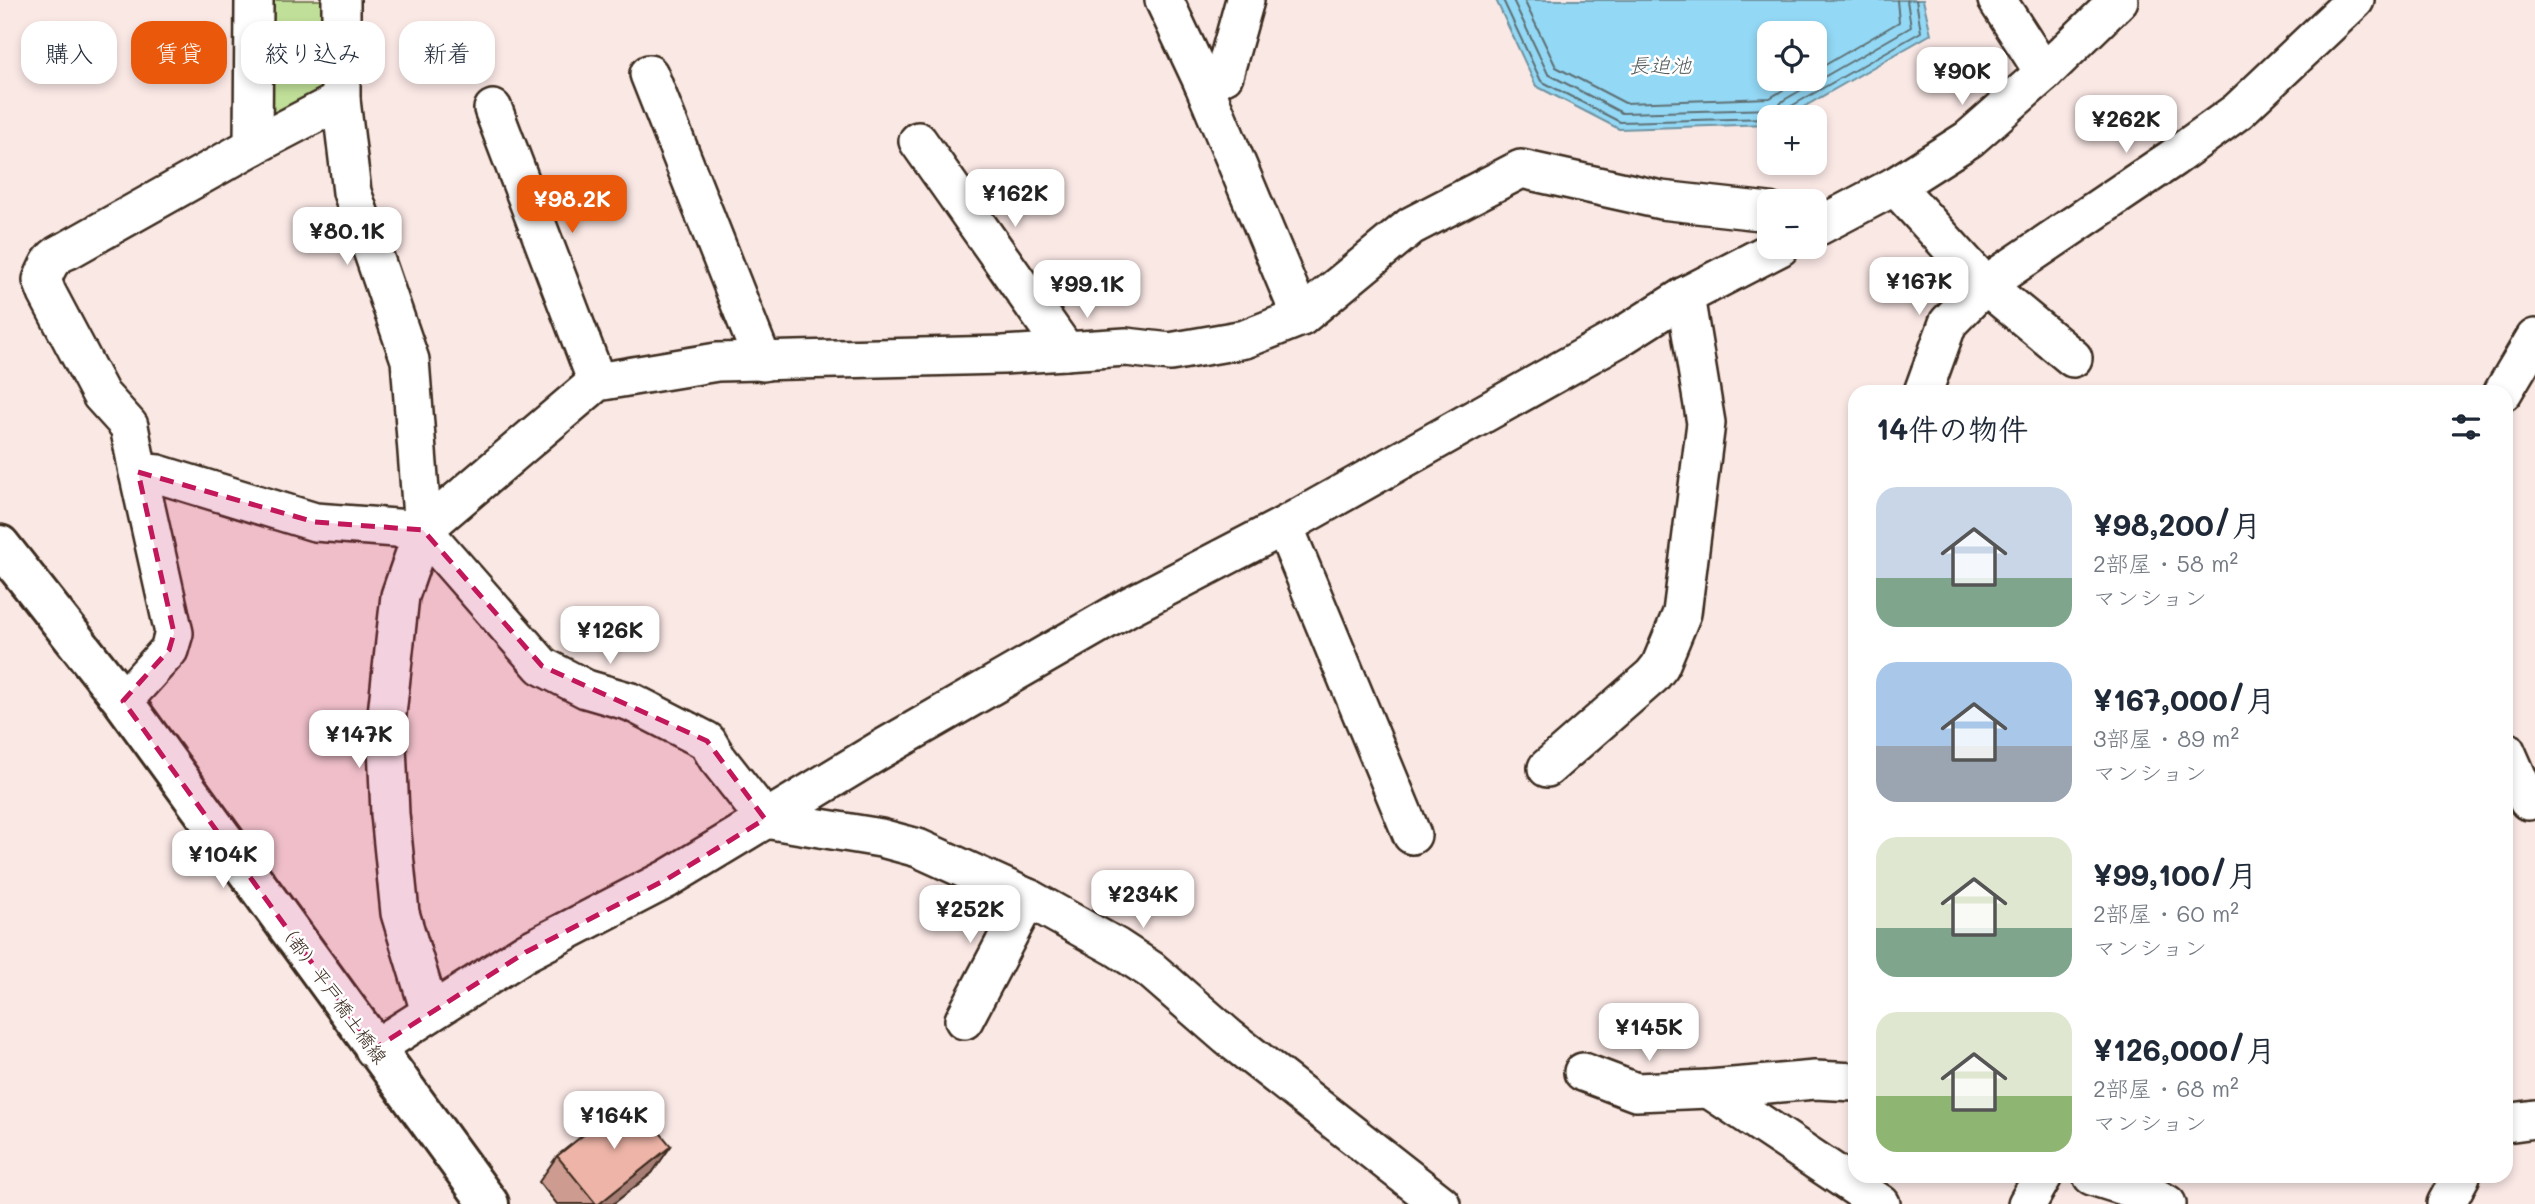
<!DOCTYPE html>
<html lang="ja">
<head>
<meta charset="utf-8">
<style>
	:root { --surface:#fff; --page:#f2f2f3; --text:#1f2937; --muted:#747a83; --accent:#ea580c }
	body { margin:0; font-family:Mali,"Klee One",sans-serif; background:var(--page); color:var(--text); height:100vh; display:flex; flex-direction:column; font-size:26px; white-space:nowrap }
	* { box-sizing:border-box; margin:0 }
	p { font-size:23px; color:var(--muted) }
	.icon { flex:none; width:38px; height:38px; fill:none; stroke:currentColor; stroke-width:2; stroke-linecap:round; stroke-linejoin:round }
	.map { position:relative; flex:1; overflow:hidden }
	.details { position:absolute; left:1848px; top:385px; width:665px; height:798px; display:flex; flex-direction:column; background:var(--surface); border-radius:21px; box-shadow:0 4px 10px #0003 }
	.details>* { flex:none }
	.top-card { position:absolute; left:21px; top:21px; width:665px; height:63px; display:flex; gap:14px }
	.controls { position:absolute; left:1757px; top:21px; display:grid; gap:14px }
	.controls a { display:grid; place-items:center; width:70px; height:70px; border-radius:14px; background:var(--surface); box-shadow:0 4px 10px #0003; font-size:35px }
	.price { position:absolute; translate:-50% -60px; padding:0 16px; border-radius:14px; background:#fff; color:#222; font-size:23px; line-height:46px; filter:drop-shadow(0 2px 4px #0008) }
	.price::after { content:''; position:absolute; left:50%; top:42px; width:21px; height:16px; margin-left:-10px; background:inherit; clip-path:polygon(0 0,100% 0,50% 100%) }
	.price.active { background:var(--accent); color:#fff }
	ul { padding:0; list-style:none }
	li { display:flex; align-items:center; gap:21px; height:175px; padding:0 28px }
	li span { display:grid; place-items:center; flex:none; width:196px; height:140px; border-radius:21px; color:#555 }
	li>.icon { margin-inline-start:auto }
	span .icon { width:84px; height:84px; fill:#fffc; stroke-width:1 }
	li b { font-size:30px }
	h2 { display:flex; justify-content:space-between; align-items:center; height:84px; padding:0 28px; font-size:30px }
	.chip { padding:0 24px; border-radius:21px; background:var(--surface); box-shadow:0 4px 10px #0003; font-size:24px; line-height:63px }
	.chip.active { background:var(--accent); color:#fff }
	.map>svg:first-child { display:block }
	.green { fill:#c0df98; stroke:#7e845b; stroke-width:2 }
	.water { fill:#93d8f5; stroke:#70929f; stroke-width:2; fill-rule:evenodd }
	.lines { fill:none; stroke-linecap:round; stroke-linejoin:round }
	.shore { stroke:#5e7074; stroke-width:2 }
	.street-casing { stroke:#3b2a1e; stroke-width:42 }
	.secondary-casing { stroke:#3b2a1e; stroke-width:44 }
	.street { stroke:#fff; stroke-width:37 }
	.secondary { stroke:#fff; stroke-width:38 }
	.wall { fill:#cd9b90; stroke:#3b2a1e; stroke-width:2 }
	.shaded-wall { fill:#a77e75; stroke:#3b2a1e; stroke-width:2 }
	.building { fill:#eeb4a7; stroke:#3b2a1e; stroke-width:2 }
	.marked { fill:#c2185b; fill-opacity:0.2; stroke:#c2185b; stroke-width:5; stroke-dasharray:14 9; stroke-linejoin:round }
	.labels { text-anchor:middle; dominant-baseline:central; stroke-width:5; stroke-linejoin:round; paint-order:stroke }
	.street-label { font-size:19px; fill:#3b2a1e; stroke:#fff }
	.water-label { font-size:21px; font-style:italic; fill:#555e5e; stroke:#fff }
</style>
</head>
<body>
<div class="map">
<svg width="2535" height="1204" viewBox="0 0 2535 1204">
	<rect width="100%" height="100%" fill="#fae8e5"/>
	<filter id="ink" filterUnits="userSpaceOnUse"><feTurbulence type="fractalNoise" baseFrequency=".0143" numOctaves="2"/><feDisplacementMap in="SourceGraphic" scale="14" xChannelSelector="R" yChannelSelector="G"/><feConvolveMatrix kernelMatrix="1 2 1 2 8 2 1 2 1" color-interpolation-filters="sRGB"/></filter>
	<g filter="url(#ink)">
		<!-- green -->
		<polygon class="green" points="254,0 341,0 341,100 253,146"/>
		<!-- water -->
		<path class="water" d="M1496,0H1923L1931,34L1786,117H1769V124L1619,129L1536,86ZM1769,33H1815V79H1769Z"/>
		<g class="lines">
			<!-- shore -->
			<g class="shore">
				<polyline points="1503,0 1541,81 1620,122 1769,118"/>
				<polyline points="1513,0 1548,74 1622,113 1775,109 1784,100 1911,27 1907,0"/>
				<polyline points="1524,0 1556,67 1625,103 1770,98 1801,79"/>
				<polyline points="1815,71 1899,22 1897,0"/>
				<polyline points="1784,117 1788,108 1921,32 1916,0"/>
			</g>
			<defs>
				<g id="street">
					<polyline points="341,0 341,100 352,192 410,360 423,530 400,596 386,723 390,814 400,913 430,1012"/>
					<polyline points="1164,0 1203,83 1301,317"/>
					<polyline points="1997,0 2044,73"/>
					<polyline points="649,74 763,362"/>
					<polyline points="1203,83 1224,75 1245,0"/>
					<polyline points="493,109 597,382"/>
					<polyline points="918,141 1066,351"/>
					<polyline points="253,146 254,0"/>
					<polyline points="1895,186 1985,285 2173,158 2238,111 2355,0"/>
					<polyline points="1815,228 1895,186 1969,139 2044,73 2119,0"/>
					<polyline points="1923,392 1948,323 1985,285 2073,358"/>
					<polyline points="2503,392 2535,338"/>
					<path d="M138,472L129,426L101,395L47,293L42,280C48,265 52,255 68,250L253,146L341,100"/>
					<polyline points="1284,526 1412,835"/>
					<polyline points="423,530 597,382 717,362 1003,355 1126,347 1170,352 1245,339 1301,317 1411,226 1521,169 1661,200 1769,212"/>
					<polyline points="123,701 169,650 174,633 138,472 158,474 315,522 423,530 542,666 586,689 631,702 707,741 717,758 765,819 881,838 918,848 1028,898 1116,947 1151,970 1228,1037 1441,1204"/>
					<polyline points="2506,751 2528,801"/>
					<polyline points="1547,768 1652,676 1660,666 1682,613 1706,423 1685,296"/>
					<polyline points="964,1020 1028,898"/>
					<polyline points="374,1049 526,952 667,879 880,750 1130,606 1284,526 1622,336 1685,296 1780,247"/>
					<polyline points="1583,1072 1636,1092 1709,1089"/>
					<polyline points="1855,1082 1815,1080 1709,1089 1881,1204"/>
					<polyline points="2506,1123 2535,1119"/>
					<polyline points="2092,1176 2149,1194 2167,1204"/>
					<polyline points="2027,1204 2043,1176"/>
					<polyline points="2446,1204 2461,1176"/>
				</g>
				<polyline id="secondary" points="0,545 123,701 489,1204"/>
			</defs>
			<!-- street casing -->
			<use href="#street" class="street-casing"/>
			<!-- secondary casing -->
			<use href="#secondary" class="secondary-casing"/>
			<!-- street -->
			<use href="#street" class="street"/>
			<!-- secondary -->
			<use href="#secondary" class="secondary"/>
		</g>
		<!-- wall -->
		<polygon class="wall" points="671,1146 652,1173 613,1204 557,1204 539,1182 557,1156"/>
		<!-- shaded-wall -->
		<polygon class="shaded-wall" points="671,1146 652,1173 613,1204 599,1204"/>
		<!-- building -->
		<polygon class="building" points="631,1097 671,1146 599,1204 596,1204 557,1156"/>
	</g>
	<!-- marked area -->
	<path class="marked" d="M138,472L315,522L423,530L542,666L707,741L765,819L667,879L526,952L374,1049L123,701L169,650L174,633Z"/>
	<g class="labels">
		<!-- street labels -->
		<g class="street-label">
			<text transform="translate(333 992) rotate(54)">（都）平戸橋土橋線</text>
		</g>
		<!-- water labels -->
		<g class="water-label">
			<text x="1660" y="64">長迫池</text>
		</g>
	</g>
</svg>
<div class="controls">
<a><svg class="icon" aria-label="locate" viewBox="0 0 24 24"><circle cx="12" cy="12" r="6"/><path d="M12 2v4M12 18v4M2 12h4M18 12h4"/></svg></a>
<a>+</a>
<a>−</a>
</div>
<b class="price" style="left:1962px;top:107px">¥90K</b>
<b class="price" style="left:2126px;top:155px">¥262K</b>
<b class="price" style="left:1015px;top:229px">¥162K</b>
<b class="price active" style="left:572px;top:235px">¥98.2K</b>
<b class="price" style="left:347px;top:267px">¥80.1K</b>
<b class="price" style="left:1919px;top:317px">¥167K</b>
<b class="price" style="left:1087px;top:320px">¥99.1K</b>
<b class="price" style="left:610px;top:666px">¥126K</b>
<b class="price" style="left:359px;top:770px">¥147K</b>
<b class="price" style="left:223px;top:890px">¥104K</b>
<b class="price" style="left:1143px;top:930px">¥234K</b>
<b class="price" style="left:970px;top:945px">¥252K</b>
<b class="price" style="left:1649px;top:1063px">¥145K</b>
<b class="price" style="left:614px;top:1151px">¥164K</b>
<div class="top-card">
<a class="chip">購入</a>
<a class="chip active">賃貸</a>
<a class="chip">絞り込み</a>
<a class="chip">新着</a>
</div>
<section class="details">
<h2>14件の物件<svg class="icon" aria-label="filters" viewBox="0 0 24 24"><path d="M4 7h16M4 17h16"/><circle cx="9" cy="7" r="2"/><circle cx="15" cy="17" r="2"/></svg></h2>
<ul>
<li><span style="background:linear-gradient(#c9d6e8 65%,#7fa58c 0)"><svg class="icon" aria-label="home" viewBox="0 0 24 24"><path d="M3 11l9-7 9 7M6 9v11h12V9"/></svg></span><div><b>¥98,200/月</b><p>2部屋 · 58 m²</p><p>マンション</p></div></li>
<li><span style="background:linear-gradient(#a9c7e8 60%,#9aa5b1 0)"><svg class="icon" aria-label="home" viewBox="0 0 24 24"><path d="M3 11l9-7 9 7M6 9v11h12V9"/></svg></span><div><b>¥167,000/月</b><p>3部屋 · 89 m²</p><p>マンション</p></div></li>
<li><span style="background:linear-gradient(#dfe7d0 65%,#7fa58c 0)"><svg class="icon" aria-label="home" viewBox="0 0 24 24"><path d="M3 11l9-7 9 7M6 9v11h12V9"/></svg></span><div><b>¥99,100/月</b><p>2部屋 · 60 m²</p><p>マンション</p></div></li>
<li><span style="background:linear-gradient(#dfe7d0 60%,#8fb573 0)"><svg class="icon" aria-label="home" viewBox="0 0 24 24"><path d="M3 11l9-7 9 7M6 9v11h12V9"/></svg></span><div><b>¥126,000/月</b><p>2部屋 · 68 m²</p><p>マンション</p></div></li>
</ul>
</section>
</div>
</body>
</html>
